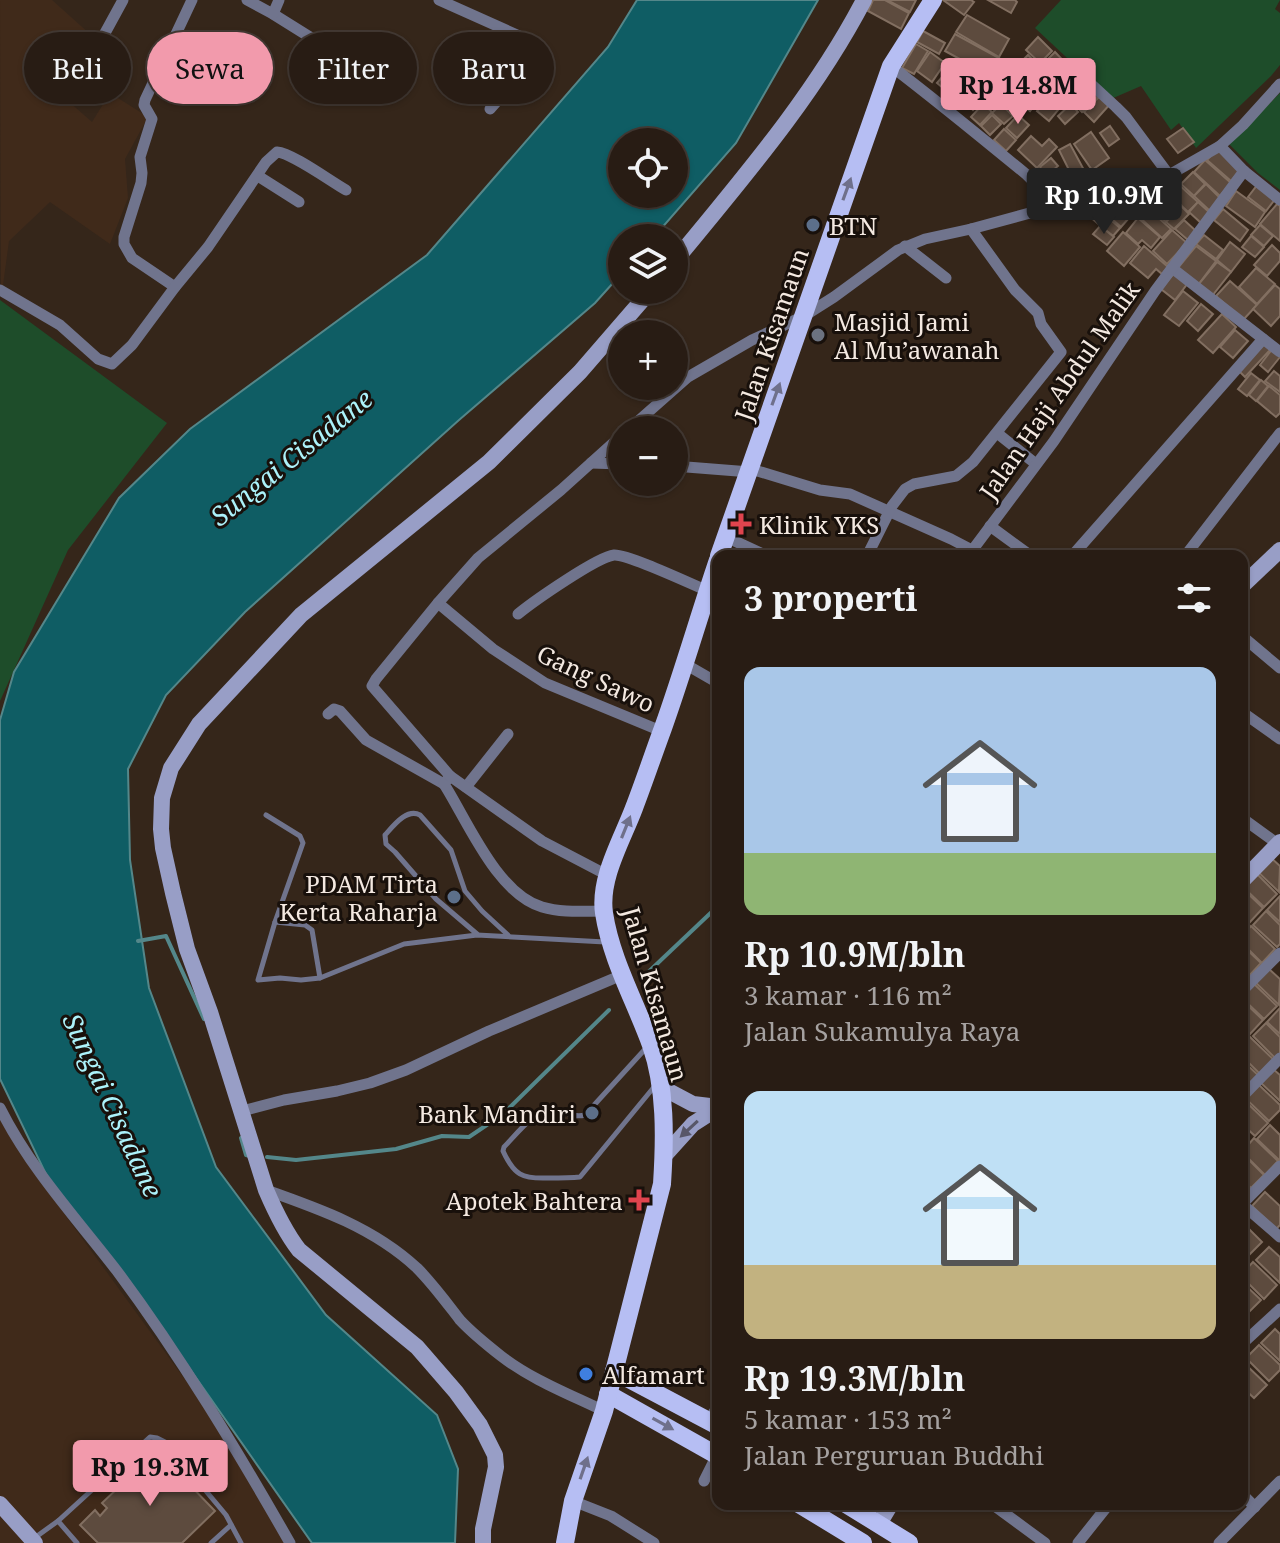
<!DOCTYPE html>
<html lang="id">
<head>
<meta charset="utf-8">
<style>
	:root { --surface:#281c14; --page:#342922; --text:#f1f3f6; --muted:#a5a1a0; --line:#443a34; --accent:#f29aac }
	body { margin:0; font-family:"Noto Serif",serif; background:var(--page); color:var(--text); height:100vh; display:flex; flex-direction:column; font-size:30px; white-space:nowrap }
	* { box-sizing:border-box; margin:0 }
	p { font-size:26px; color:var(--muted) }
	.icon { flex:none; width:44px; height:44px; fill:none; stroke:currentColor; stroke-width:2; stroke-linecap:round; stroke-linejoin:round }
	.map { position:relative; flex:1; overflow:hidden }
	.drawer { position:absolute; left:712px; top:550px; width:536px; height:960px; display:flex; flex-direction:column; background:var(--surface); border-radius:16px; box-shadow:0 2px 6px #0004,0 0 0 2px var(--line) }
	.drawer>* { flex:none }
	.guide { position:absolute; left:24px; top:32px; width:568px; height:72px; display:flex; gap:16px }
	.tools { position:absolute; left:608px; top:128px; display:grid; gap:16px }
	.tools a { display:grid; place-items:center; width:80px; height:80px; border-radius:50%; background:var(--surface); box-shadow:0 2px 6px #0004,0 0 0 2px var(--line); font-size:40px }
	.price { position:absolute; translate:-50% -68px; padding:0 18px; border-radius:8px; background:var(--accent); color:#111; font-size:26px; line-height:52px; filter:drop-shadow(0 2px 4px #0008) }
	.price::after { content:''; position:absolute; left:50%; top:48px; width:24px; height:18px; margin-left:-12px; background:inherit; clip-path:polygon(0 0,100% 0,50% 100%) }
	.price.active { background:#222; color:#fff }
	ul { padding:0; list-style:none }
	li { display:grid; align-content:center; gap:16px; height:424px; padding:0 32px }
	li span { display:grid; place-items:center; height:248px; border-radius:16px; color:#555 }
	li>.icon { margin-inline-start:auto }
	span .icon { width:144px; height:144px; fill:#fffc; stroke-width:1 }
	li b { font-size:34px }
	h2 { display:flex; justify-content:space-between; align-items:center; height:96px; padding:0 32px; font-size:34px }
	.pill { padding:0 28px; border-radius:36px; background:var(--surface); box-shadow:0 2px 6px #0004,0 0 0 2px var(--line); font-size:28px; line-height:72px }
	.pill.active { background:var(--accent); color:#111 }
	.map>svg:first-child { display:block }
	.built { fill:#402a1a }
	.green { fill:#1e4d2a }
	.water { fill:#0f5d64; stroke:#54878a; stroke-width:2; fill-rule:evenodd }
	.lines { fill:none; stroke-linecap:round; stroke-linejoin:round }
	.stream { stroke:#54878a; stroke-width:4 }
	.building { fill:#5d4b3e; stroke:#826f61; stroke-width:2 }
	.lane { stroke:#70748d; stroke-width:5 }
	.street { stroke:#70748d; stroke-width:11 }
	.secondary { stroke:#989ec6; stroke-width:16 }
	.primary { stroke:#b6bef3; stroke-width:18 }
	.oneway { fill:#6f708b }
	.oneway2 { fill:#585768 }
	.service-dot { fill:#5c6f8a; stroke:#18100b; stroke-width:3 }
	.worship-dot { fill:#6b7280; stroke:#18100b; stroke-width:3 }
	.health-dot { fill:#e0444e; stroke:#18100b; stroke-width:3 }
	.shop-dot { fill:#3f7fe0; stroke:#18100b; stroke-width:3 }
	.labels { text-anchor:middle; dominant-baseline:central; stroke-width:6; stroke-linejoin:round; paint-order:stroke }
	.poi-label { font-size:24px; fill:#f4e9e1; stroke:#18100b; text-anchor:start }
	.street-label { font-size:24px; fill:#f4e9e1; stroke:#18100b }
	.water-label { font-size:26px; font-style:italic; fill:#acf2fa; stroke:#18100b }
</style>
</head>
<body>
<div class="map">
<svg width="1280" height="1543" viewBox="0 0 1280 1543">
	<rect width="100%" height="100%" fill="#35261a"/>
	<!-- built -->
	<g class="built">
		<polygon points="0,0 52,0 91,35 52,87 92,122 110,93 148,117 125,159 128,198 110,244 50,202 9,241 1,300"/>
		<polygon points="0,1120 60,1208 205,1407 295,1543 0,1543"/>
	</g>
	<!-- green -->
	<g class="green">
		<polygon points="1061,0 1280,0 1275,9 1280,13 1280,65 1271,76 1196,148 1179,123 1171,130 1141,86 1111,99 1035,28"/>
		<polygon points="1280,93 1280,190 1258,173 1229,144"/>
		<polygon points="0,300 167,423 68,550 0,701"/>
	</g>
	<!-- water -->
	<path class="water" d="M637,0H818L736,143L653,238H622V273L595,303L459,420L245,612L166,695L128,769L130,860L149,988L216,1167L326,1315L437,1415L458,1469L455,1543H312L114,1261L56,1195L0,1079V720L14,672L119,498L190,429L427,255L608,47ZM622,142H674V194H622Z"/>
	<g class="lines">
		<!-- stream -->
		<g class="stream">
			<polyline points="138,941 166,936 204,1019"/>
			<polyline points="642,978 718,906"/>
			<polyline points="241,1138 246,1155 250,1156"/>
			<polyline points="267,1157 296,1160 396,1149 442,1136 469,1137 503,1114 609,1010"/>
		</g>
	</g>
	<!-- building -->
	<g class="building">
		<polygon points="873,0 885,0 909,13 901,29 868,11"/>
		<polygon points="887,0 916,0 910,12"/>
		<polygon points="943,0 971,0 974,2 964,15"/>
		<polygon points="988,0 1015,0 1017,2 1011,13"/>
		<polygon points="967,15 1009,39 999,57 956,32"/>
		<polygon points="923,31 945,43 939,54 917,42"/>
		<polygon points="955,34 999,58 989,75 945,51"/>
		<polygon points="1038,37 1052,51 1040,63 1026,50"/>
		<polygon points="916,44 928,51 914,74 902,68"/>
		<polygon points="930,52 945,63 932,82 917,71"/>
		<polygon points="1055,52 1071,69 1059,81 1043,64"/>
		<polygon points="1028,55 1037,64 1023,79 1013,70"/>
		<polygon points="1041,66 1054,79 1045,87 1032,74"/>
		<polygon points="951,67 972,86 958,101 937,83"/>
		<polygon points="1038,82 1047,90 1030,111 1020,103"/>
		<polygon points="1003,84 1018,99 1007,109 993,95"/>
		<polygon points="981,86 989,94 973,110 965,102"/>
		<polygon points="1090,87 1098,96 1082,112 1073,103"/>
		<polygon points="1051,94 1063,104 1049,121 1037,111"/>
		<polygon points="1102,94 1111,103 1094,122 1084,112"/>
		<polygon points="983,104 992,112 980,125 971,117"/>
		<polygon points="1001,104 1013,116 1004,124 992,113"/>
		<polygon points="1071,104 1078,112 1065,124 1058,116"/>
		<polygon points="992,115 1001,124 990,135 981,126"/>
		<polygon points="1018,115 1029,125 1017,138 1006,128"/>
		<polygon points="1110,126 1119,139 1109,146 1100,133"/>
		<polygon points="1183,128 1194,142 1178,153 1167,139"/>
		<polygon points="1004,129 1016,140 1006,151 994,140"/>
		<polygon points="1091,132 1109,158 1092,170 1074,144"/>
		<polygon points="1031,136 1042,146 1049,139 1057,147 1037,168 1018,150"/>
		<polygon points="1070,144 1084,170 1072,176 1059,150"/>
		<polygon points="1218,148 1241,170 1231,181 1207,160"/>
		<polygon points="1051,158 1058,166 1046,176 1040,167"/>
		<polygon points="1205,160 1231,183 1220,196 1194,172"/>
		<polygon points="1059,171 1066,185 1054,191 1047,177"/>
		<polygon points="1193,172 1205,184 1194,196 1181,184"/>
		<polygon points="1178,184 1198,202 1188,212 1169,194"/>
		<polygon points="1206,184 1221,199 1210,211 1194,196"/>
		<polygon points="1258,184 1276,198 1266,211 1248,197"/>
		<polygon points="1141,185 1148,193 1133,205 1127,197"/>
		<polygon points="1161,188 1169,196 1155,211 1146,203"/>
		<polygon points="1236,191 1265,212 1255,227 1226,206"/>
		<polygon points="1120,196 1136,210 1121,227 1101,209 1110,199 1114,203"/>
		<polygon points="1170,196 1181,205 1166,222 1155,212"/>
		<polygon points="1198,202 1210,213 1201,223 1189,212"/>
		<polygon points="1277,204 1280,206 1280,241 1260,224"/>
		<polygon points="1144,205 1171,229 1162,238 1136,214"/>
		<polygon points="1181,206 1189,214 1174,229 1166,222"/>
		<polygon points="1096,207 1120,228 1113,236 1089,216"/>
		<polygon points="1223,209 1248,230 1240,241 1214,220"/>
		<polygon points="1138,218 1160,237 1151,248 1142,240 1138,244 1126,233"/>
		<polygon points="1184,220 1196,231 1188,240 1175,229"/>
		<polygon points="1260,225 1273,236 1264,246 1251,235"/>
		<polygon points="1100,226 1114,237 1107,245 1093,234"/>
		<polygon points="1172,230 1187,243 1167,264 1153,251"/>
		<polygon points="1123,232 1140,247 1124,266 1107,251"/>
		<polygon points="1204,235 1223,250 1216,259 1196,244"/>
		<polygon points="1251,236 1264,247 1255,257 1242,247"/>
		<polygon points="1230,242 1245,254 1231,272 1217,260"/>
		<polygon points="1272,245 1280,253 1280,261 1267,276 1254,265"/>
		<polygon points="1144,246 1168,267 1162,274 1156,269 1148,278 1130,263"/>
		<polygon points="1196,246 1216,261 1198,285 1177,269"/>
		<polygon points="1217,262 1231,272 1212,296 1198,285"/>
		<polygon points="1256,268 1275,284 1257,304 1239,287"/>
		<polygon points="1175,272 1188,283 1175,300 1161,289"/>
		<polygon points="1230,281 1257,305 1243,320 1216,296"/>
		<polygon points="1275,285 1280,289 1280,316 1271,326 1253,309"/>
		<polygon points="1183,291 1198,303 1179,326 1164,315"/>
		<polygon points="1201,304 1213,314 1198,331 1187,321"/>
		<polygon points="1222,314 1236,327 1213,353 1198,340"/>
		<polygon points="1235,330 1248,341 1233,358 1220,347"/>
		<polygon points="1264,344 1270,350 1245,377 1239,371"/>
		<polygon points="1273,348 1280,357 1268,372 1260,365"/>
		<polygon points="1274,371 1280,376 1280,392 1265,381"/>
		<polygon points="1251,373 1260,380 1247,396 1238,389"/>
		<polygon points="1261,380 1268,386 1256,401 1249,395"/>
		<polygon points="1269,386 1280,395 1280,413 1276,417 1257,401"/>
		<polygon points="1268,855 1280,866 1279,892 1255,869"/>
		<polygon points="1254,871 1277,894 1264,907 1242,886"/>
		<polygon points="1242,888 1263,908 1250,922 1242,914"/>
		<polygon points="1280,896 1280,922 1267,910"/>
		<polygon points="1266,911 1280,925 1280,944 1277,947 1253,925"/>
		<polygon points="1251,926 1275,949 1262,963 1242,943 1242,936"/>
		<polygon points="1242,945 1261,963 1248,977 1242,971"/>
		<polygon points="1268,968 1280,979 1279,1005 1255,982"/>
		<polygon points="1253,983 1277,1006 1264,1019 1242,998 1242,994"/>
		<polygon points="1242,1000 1263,1020 1250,1034 1242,1026"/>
		<polygon points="1280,1008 1280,1034 1267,1022"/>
		<polygon points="1266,1023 1280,1037 1280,1056 1276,1059 1253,1036"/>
		<polygon points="1250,1037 1274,1060 1260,1074 1242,1056 1242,1045"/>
		<polygon points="1242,1060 1259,1076 1246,1089 1242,1086"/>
		<polygon points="1273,1069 1280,1075 1280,1101 1260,1082"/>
		<polygon points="1258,1084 1280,1105 1280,1110 1269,1121 1245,1098"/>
		<polygon points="1244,1100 1268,1123 1255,1136 1242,1124 1242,1101"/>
		<polygon points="1270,1125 1280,1135 1280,1161 1257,1139"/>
		<polygon points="1254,1138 1278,1161 1265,1175 1242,1152"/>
		<polygon points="1242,1153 1264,1175 1251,1188 1242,1179"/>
		<polygon points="1265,1192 1280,1206 1280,1225 1276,1229 1252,1206"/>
		<polygon points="1242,1222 1262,1242 1249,1255 1242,1248"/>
		<polygon points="1269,1247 1280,1257 1280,1283 1256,1260"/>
		<polygon points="1253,1262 1277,1285 1264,1299 1242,1277 1242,1274"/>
		<polygon points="1242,1282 1261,1300 1248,1313 1242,1308"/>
		<polygon points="1275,1329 1280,1334 1280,1361 1261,1343"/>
		<polygon points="1259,1345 1280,1365 1280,1370 1269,1381 1246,1358"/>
		<polygon points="1243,1362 1267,1385 1254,1398 1242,1387"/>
		<polygon points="157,1451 215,1511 182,1543 98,1543 80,1525 95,1510 100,1516 107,1508 102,1503"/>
	</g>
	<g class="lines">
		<!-- lane -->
		<g class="lane">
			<polyline points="266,815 300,836 303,843 275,922 258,980 280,978 301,980 320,978 404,944 477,935 605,942"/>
			<polyline points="275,922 305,925 312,930 320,978"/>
			<path d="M477,934L436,899L395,852L386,844L385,835C394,825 407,808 420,815L451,850L465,891L482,911L508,935"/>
			<path d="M647,1047L585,1115C574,1118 565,1112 554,1109C539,1105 515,1136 504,1147L503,1151C514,1175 522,1179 548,1178C559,1178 570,1178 580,1177L654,1087"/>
			<polyline points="33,1539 58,1521"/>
			<polyline points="77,1543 58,1521 150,1437 157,1438 165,1442 226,1515 241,1543"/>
			<polyline points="211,1543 231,1525"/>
		</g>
		<!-- street -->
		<g class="street">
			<polyline points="247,0 273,14 345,59"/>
			<polyline points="439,0 535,43 539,49 539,54 490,109"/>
			<polyline points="273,14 279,0"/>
			<polyline points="99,44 123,0"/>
			<path d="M891,66C937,101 982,138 1027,175L1033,181L1048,209"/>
			<polyline points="1071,78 1090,83 1116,107 1126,117 1169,175"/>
			<polyline points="1220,146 1244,171 1280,200"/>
			<polyline points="258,176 299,202"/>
			<polyline points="905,246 946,278"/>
			<polyline points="1172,268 1280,352"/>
			<polyline points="175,287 132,258 124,244 124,237 141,183 142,173 140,157 152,119 144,105 145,100 192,0"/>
			<path d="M0,290L60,325L98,359L112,364L132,345L175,287L208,247L266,162L277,152C292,153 330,181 346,190"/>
			<polyline points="628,430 688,377 752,340 804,316 834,297 898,250 925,239 971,229 1169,175 1220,146 1243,125 1280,84"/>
			<polyline points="997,433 1036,464"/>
			<polyline points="591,463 622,464"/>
			<polyline points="674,466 750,472"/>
			<polyline points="751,469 820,490 850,494 951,539 972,550"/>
			<polyline points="990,526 1031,556"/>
			<polyline points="726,537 767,556"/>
			<polyline points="867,556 892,506 905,489 914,484 956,476 973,462 1061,352 1041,324 1038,313 1015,290 971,229"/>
			<polyline points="968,556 1054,441 1155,291 1244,171"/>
			<polyline points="1072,556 1263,339"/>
			<polyline points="1185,556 1280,433"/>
			<polyline points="438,603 493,649 545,683 661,731"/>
			<path d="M518,614C534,601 597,557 614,555C628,554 691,584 708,591"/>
			<polyline points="1242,636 1280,668"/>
			<polyline points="685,664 718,683"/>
			<polyline points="1242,712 1280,739"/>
			<polyline points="328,714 334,709 340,711 366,740 444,784"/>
			<path d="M450,776L444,784C467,820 497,894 542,907C562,913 583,911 604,911"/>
			<polyline points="466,787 508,734"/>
			<polyline points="1242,818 1278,844"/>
			<polyline points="607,875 542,841 450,776 372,686 376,679 438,603 478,558 561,490 622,435"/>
			<polyline points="1242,991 1280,953"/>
			<polyline points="1242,1097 1280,1058"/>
			<path d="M0,1108C30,1168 76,1218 117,1271C181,1357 237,1450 290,1543"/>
			<polyline points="242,1111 284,1100 337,1091 370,1083 406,1070 489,1031 622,975"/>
			<path d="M266,1190C320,1209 374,1228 417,1268C433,1284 446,1302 460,1320C472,1333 487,1345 501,1356C532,1380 569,1394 604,1411"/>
			<polyline points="1242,1204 1280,1166"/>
			<polyline points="1242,1204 1280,1237"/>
			<polyline points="1242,1344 1280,1309"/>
			<polyline points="709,1420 718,1406"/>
			<polyline points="704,1481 717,1455"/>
			<polyline points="1242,1494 1255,1507"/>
			<polyline points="573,1501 611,1516 654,1543"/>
			<polyline points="992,1504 1045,1543"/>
			<polyline points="1078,1543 1109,1504"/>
			<polyline points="1219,1543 1280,1481"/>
		</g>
		<!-- secondary -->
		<g class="secondary">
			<path d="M674,262C742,179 814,96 864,0"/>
			<polyline points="1242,586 1280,550"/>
			<polyline points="1242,881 1280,842"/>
			<polyline points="661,1087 693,1104 718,1107"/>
			<polyline points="665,1155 693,1124 718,1108"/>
			<polyline points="0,1504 35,1543"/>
			<polyline points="879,1524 891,1504"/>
			<path d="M483,1543V1529L496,1467L495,1455L480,1425L456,1392L417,1347L299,1250C285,1232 275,1211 266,1190L210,1012L187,949L173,893L163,848L161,829L162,798L171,768L199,724L301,615L489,462L580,372L651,290"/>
		</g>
		<!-- primary -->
		<g class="primary">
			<polyline points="719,556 891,66 933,0"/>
			<polyline points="614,1371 718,1426"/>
			<polyline points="608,1394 718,1456"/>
			<polyline points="799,1504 863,1543"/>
			<polyline points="846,1504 909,1543"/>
			<path d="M565,1543L573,1501L604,1411L662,1184C665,1138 666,1088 651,1045C635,1001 611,959 604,913C599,878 622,840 634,808C644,782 653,755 663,728C683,672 699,616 718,560"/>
		</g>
	</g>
	<!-- one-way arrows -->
	<defs><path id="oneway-solid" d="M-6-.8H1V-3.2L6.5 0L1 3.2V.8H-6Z" transform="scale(2)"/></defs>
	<g class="oneway">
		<use href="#oneway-solid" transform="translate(847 189) rotate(-70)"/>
		<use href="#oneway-solid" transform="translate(776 394) rotate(-70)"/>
		<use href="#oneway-solid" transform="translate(626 827) rotate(-68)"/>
		<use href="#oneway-solid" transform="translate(663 1424) rotate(29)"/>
		<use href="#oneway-solid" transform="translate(584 1468) rotate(-71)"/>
	</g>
	<use class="oneway2" href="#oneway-solid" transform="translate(689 1129) rotate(137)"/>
	<!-- markers -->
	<g class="service-dot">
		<circle cx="813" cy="225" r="8"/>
		<circle cx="454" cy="897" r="8"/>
		<circle cx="592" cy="1113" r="8"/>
	</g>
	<circle class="worship-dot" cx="818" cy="335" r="8"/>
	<g class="health-dot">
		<path d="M737 512h8v8h8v8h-8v8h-8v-8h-8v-8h8z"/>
		<path d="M635 1188h8v8h8v8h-8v8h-8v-8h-8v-8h8z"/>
	</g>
	<circle class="shop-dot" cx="586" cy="1374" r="8"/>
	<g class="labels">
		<!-- poi labels -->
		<g class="poi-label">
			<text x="829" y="225">BTN</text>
			<text x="834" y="321">Masjid Jami<tspan x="834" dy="28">Al Mu’awanah</tspan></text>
			<text x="759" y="524">Klinik YKS</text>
			<text x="438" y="883" text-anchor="end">PDAM Tirta<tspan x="438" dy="28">Kerta Raharja</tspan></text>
			<text x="576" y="1113" text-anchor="end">Bank Mandiri</text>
			<text x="623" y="1200" text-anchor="end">Apotek Bahtera</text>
			<text x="602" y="1374">Alfamart</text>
		</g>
		<!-- street labels -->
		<g class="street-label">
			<text transform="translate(771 334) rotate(-71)">Jalan Kisamaun</text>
			<text transform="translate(1059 390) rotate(-55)">Jalan Haji Abdul Malik</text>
			<text transform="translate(596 678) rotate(25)">Gang Sawo</text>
			<text transform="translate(656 994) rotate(74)">Jalan Kisamaun</text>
		</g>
		<!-- water labels -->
		<g class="water-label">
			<text transform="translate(291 457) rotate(-39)">Sungai Cisadane</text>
			<text transform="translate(113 1105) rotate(65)">Sungai Cisadane</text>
		</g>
	</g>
</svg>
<div class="tools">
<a><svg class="icon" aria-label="locate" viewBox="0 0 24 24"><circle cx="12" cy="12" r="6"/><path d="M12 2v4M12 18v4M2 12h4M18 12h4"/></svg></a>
<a><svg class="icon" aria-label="layers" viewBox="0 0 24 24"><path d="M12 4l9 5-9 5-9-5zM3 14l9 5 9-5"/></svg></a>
<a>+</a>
<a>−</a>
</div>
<b class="price" style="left:1018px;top:126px">Rp 14.8M</b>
<b class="price active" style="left:1104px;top:236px">Rp 10.9M</b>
<b class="price" style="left:150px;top:1508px">Rp 19.3M</b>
<div class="guide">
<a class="pill">Beli</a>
<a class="pill active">Sewa</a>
<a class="pill">Filter</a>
<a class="pill">Baru</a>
</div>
<section class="drawer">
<h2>3 properti<svg class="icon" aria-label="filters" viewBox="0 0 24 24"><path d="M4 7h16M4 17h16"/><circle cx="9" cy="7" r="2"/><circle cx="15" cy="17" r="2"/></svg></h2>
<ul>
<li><span style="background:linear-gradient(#a9c7e8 75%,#8fb573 0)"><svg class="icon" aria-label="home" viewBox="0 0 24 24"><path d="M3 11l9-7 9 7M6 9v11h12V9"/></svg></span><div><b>Rp 10.9M/bln</b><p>3 kamar · 116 m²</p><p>Jalan Sukamulya Raya</p></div></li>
<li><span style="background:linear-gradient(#bfe0f5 70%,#c2b280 0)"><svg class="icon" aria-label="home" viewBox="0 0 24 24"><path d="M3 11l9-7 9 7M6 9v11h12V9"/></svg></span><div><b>Rp 19.3M/bln</b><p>5 kamar · 153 m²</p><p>Jalan Perguruan Buddhi</p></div></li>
</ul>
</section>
</div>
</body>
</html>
